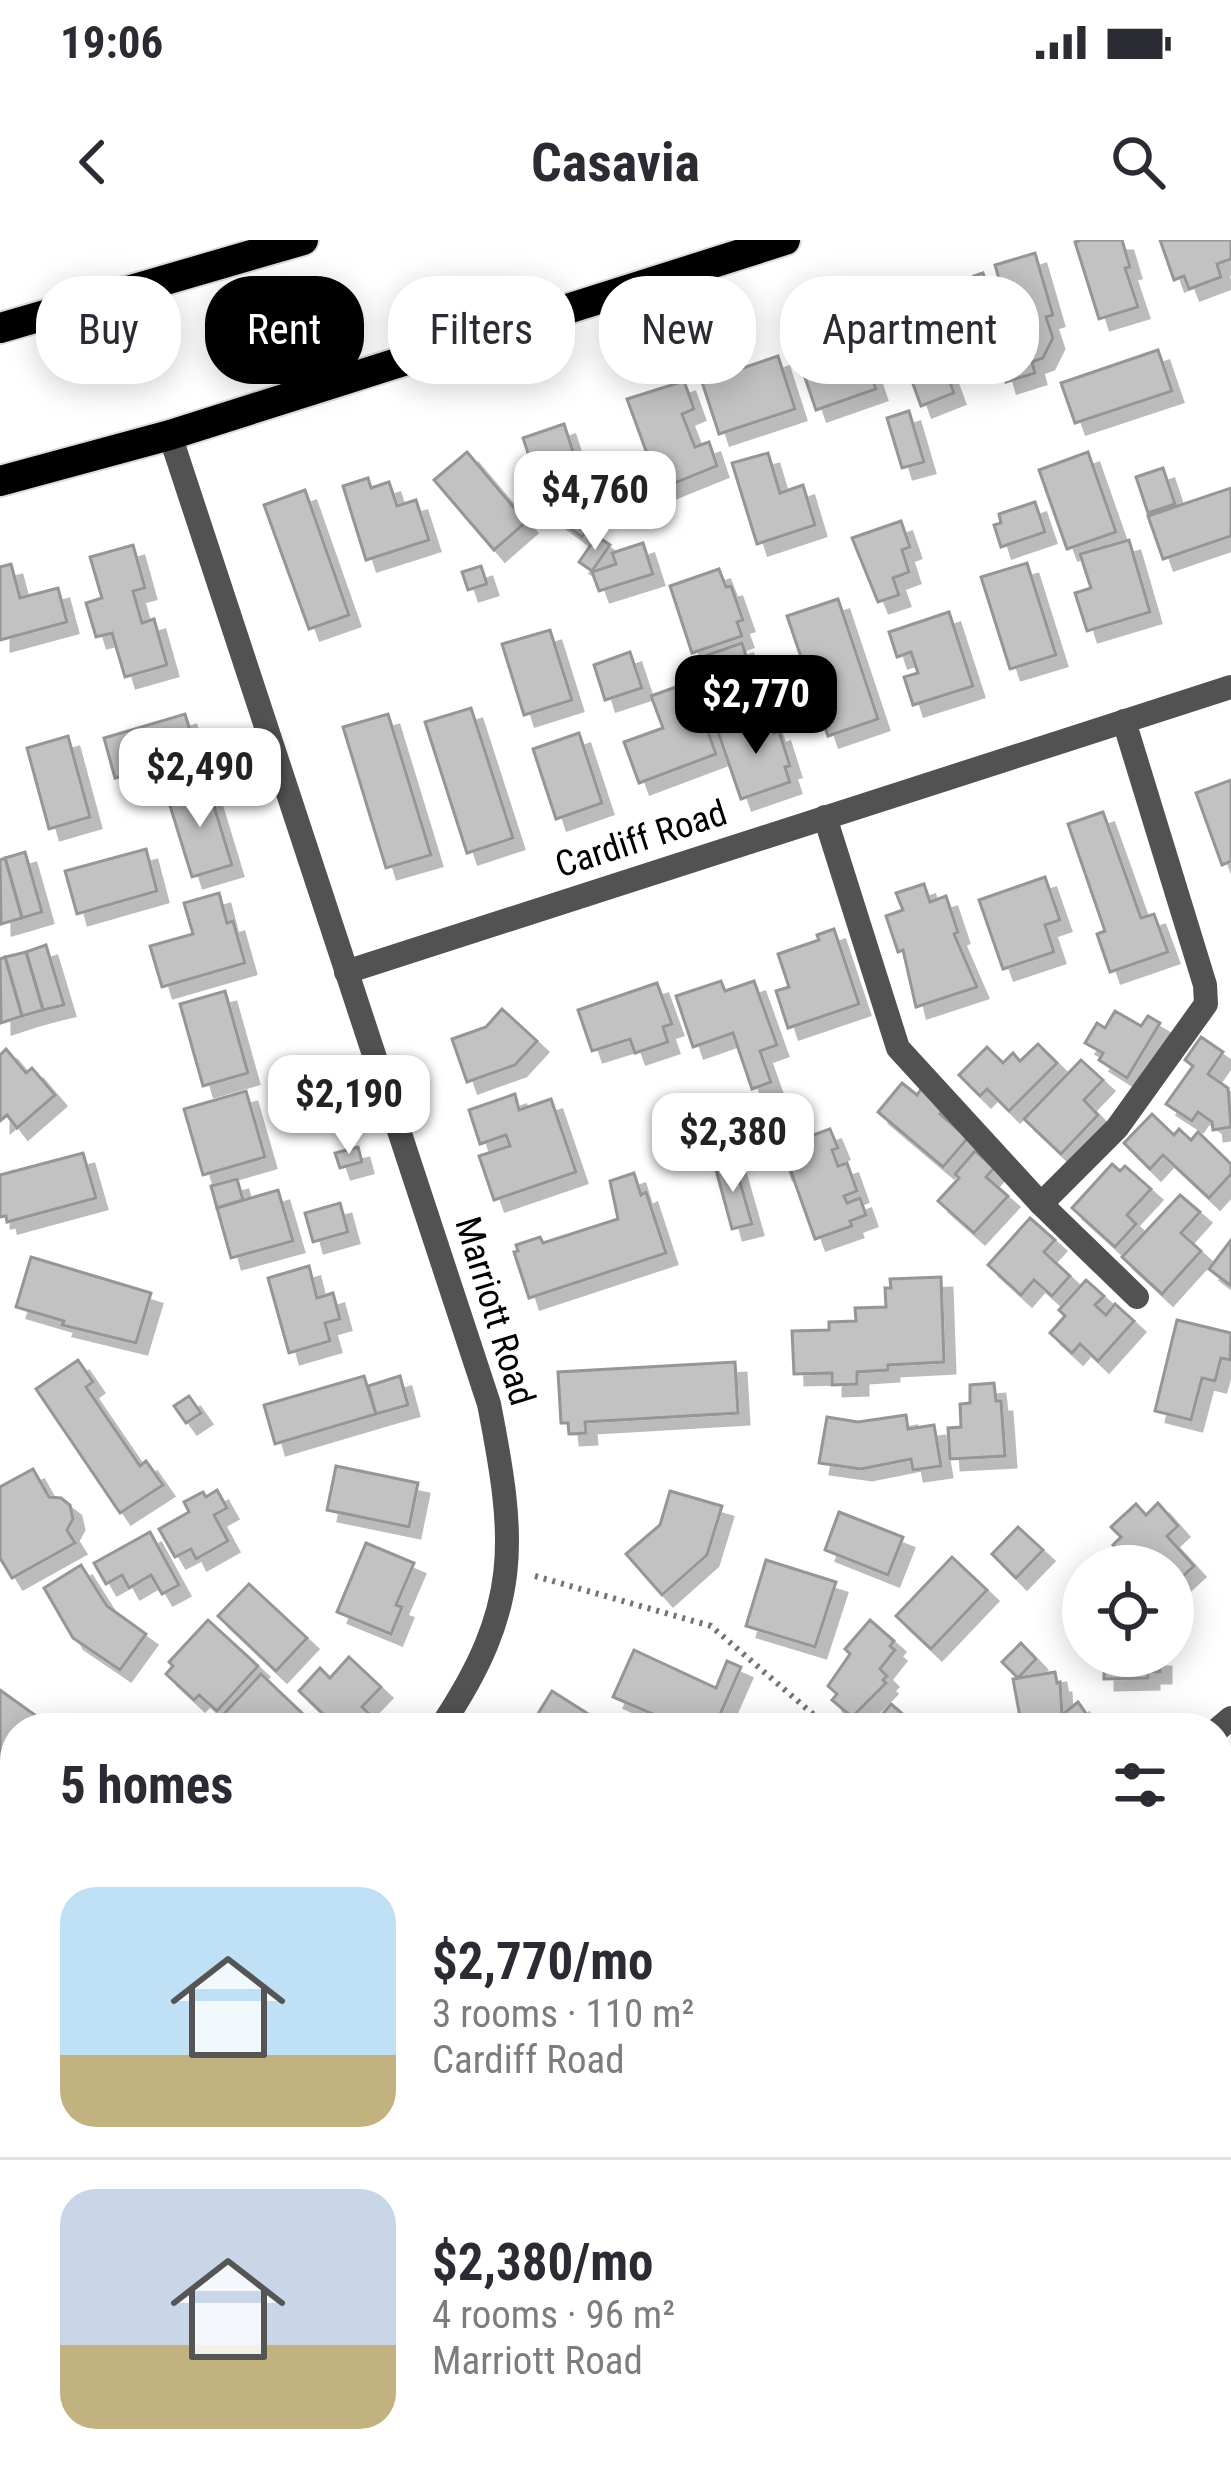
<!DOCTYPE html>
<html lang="en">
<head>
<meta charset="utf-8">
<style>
	:root { --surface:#fff; --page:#f2f2f3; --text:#2b2b33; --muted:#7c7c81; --line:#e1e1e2; --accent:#000 }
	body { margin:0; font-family:"Roboto Condensed",sans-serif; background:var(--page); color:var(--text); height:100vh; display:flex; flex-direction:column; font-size:45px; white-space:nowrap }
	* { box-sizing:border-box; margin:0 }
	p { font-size:39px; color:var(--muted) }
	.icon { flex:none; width:66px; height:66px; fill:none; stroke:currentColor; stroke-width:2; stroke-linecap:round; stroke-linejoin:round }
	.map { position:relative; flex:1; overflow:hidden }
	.sheet { position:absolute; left:0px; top:1473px; width:1233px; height:771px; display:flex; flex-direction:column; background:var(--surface); border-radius:48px 48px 0 0; box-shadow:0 6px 30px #0003 }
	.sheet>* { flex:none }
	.hud { position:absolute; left:36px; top:36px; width:1161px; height:108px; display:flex; gap:24px }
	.controls { position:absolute; left:1062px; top:1305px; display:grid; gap:24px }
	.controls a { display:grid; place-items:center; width:132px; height:132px; border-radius:50%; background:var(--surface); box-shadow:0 6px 30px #0003; font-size:60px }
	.price { position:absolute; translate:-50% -102px; padding:0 27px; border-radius:24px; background:#fff; color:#222; font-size:39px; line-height:78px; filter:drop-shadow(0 3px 6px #0008) }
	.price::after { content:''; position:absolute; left:50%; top:72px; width:36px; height:27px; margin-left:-18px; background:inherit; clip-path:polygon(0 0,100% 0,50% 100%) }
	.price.selected { background:var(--accent); color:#fff }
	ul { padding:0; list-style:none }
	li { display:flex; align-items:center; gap:36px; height:300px; padding:0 60px }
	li+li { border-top:3px solid var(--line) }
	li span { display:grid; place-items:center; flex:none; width:336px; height:240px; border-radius:36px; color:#555 }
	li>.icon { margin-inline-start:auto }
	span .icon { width:144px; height:144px; fill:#fffc; stroke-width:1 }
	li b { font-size:51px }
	h2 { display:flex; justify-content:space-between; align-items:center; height:144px; padding:0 60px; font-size:51px }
	.tag { padding:0 42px; border-radius:48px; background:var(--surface); box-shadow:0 6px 30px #0003; font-size:42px; line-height:108px }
	.tag.selected { background:var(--accent); color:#fff }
	.status { display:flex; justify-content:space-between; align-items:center; height:84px; padding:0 60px; background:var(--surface); direction:ltr }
	.status svg { height:33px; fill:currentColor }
	header { display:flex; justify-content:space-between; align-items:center; height:156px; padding:0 60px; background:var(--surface); font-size:54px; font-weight:700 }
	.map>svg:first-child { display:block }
	.building { fill:#c2c2c2; stroke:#969696; stroke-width:3; filter:url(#shadow) }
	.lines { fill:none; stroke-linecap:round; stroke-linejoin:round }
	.primary-casing { stroke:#dbdbdb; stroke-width:34 }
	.path { stroke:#747474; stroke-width:6; stroke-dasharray:3 6; stroke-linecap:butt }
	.street { stroke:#525252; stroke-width:24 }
	.primary { stroke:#000; stroke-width:30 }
	.labels { text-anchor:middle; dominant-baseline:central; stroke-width:10; stroke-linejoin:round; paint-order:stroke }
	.street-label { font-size:36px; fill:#000; stroke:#fff }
</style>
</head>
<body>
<div class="status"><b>19:06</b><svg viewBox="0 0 49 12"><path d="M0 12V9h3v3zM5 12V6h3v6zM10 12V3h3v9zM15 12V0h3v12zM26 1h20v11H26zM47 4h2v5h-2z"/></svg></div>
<header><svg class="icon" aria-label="back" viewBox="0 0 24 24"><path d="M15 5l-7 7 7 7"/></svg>Casavia<svg class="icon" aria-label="search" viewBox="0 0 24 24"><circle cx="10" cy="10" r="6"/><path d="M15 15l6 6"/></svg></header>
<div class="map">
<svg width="1231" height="2242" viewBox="0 0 1231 2242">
	<defs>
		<filter id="shadow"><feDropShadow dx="11" dy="11" stdDeviation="0" flood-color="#0004"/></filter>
	</defs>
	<rect width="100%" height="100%" fill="#fff"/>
	<!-- building -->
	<g class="building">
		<polygon points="1081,0 1122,0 1130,27 1125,28 1138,67 1099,79 1075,2"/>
		<polygon points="1160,0 1231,0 1231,19 1217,24 1221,37 1189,49 1184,36 1174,40"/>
		<polygon points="1035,13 1053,75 1046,77 1053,98 1043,118 1032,122 1035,133 1006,142 974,36 983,33 986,42 999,39 995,25"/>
		<polygon points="921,63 954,153 921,166 888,75"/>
		<polygon points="721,93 730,123 700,132 691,102"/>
		<polygon points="859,99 876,149 816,170 799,120"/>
		<polygon points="1158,110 1172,151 1075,183 1061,143"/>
		<polygon points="778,116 795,169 719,194 702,142"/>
		<polygon points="684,141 694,169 682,174 695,207 709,202 717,226 660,249 627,159"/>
		<polygon points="909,171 924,222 902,228 887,178"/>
		<polygon points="564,184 585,248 606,264 582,297 547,271 523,198"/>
		<polygon points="467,212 526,282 494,310 434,240"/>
		<polygon points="1088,212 1116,292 1067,309 1039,230"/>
		<polygon points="768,213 780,253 803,245 815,285 757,304 732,223"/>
		<polygon points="1163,228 1175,264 1148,273 1136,237"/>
		<polygon points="368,238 371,248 389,242 397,266 416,260 429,300 366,320 343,246"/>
		<polygon points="1231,248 1231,296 1163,319 1148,276"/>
		<polygon points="305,250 349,375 309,389 264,265"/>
		<polygon points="1035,262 1045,292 1001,307 994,285 1001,283 999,274"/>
		<polygon points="901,281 910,307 902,310 909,332 893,338 899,355 878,362 852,298"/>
		<polygon points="597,296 610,305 592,331 579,322"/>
		<polygon points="1129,300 1150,372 1087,391 1075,353 1091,348 1080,314"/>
		<polygon points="643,303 653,334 599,351 592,332 616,324 612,313"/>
		<polygon points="133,305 145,348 133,351 142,383 154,379 167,425 125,437 112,393 96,397 86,363 102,358 90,317"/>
		<polygon points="1027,323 1056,415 1010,429 981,337"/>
		<polygon points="11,324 20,358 58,348 67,382 0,400 0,327"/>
		<polygon points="481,326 487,344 468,350 462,332"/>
		<polygon points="719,329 726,347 731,346 743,380 737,382 742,396 692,413 670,346"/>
		<polygon points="838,359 878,479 828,496 787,376"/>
		<polygon points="949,372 973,446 913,465 904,437 918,433 911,412 897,417 889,392"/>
		<polygon points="550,390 572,460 524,475 502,404"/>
		<polygon points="742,403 748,422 754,420 765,455 760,457 765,471 715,488 693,420"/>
		<polygon points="630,412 642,448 605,460 594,425"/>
		<polygon points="690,442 716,514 639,543 624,502 663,488 651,456"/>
		<polygon points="471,468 513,598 467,613 425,482"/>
		<polygon points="185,474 197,513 115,538 104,498"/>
		<polygon points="388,474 431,615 386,628 343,487"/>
		<polygon points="768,475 774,493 779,491 790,526 785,527 790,542 741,559 718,492"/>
		<polygon points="579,493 602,563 556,579 533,509"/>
		<polygon points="68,496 90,577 49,589 27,508"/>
		<polygon points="1231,540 1231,621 1222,625 1196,553"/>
		<polygon points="207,543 232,625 192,637 167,556"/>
		<polygon points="1103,572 1141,678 1154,674 1168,712 1110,732 1097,694 1105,691 1068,584"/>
		<polygon points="146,609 157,651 77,674 65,631"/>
		<polygon points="25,612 42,672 22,678 5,618"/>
		<polygon points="5,618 22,678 1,684 0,620"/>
		<polygon points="1045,637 1060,680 1045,685 1054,712 1003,729 979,660"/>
		<polygon points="924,644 930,662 946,656 958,692 954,694 977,747 916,767 903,710 898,712 886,676 903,670 896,653"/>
		<polygon points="219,653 227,683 233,681 245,723 162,747 150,706 193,694 184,663"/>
		<polygon points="834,689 859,764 788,788 776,751 789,747 778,714 819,700 817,695"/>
		<polygon points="46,705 64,765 43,770 26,712"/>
		<polygon points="26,712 43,770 22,776 5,717"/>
		<polygon points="5,717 22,776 1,783 0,719"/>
		<polygon points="721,741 725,751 754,741 777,805 760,811 771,842 752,849 733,793 693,807 676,756"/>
		<polygon points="657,743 672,784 663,787 668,802 635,813 630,799 592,811 578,770"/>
		<polygon points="225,751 248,833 203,846 180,764"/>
		<polygon points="502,769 537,801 515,825 467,842 452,799 486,787"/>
		<polygon points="1115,771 1141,786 1148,776 1160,783 1127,838 1099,820 1103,813 1085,803 1097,783 1105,788"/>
		<polygon points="1201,797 1223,812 1208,834 1228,848 1231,887 1213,890 1212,882 1198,872 1192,881 1166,864 1193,826 1185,820"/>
		<polygon points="1038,804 1057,823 1009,871 987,849 980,856 959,835 987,807 1003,823 1013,813 1020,821"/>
		<polygon points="6,809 26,833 32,828 55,855 17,888 7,875 0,881 0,815"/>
		<polygon points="1081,820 1103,840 1084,860 1098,875 1061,914 1024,879"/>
		<polygon points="902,843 917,855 922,848 945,867 940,874 968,898 943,927 878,872"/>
		<polygon points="246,851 265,917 203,935 184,869"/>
		<polygon points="515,854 519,870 551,859 576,932 494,960 479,916 510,906 506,895 480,904 469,870"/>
		<polygon points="1152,874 1174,895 1179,889 1191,900 1198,892 1231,924 1231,934 1209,958 1163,915 1150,929 1124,903"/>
		<polygon points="830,889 838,908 832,910 838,926 847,923 857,951 844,956 847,963 860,958 866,975 850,981 852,986 815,999 789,926 782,929 775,909"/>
		<polygon points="358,907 362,922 340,928 335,913"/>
		<polygon points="975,911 994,928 986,937 1008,956 974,993 938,961 959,938 955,934"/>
		<polygon points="83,913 96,958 7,982 6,976 0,977 0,935"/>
		<polygon points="734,921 752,984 732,989 715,926"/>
		<polygon points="1112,924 1120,931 1125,926 1151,949 1127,975 1136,984 1115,1007 1072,968"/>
		<polygon points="634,933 641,955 646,952 666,1013 529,1058 514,1012 518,1011 516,1005 540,997 543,1003 618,979 610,941"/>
		<polygon points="237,939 243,960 217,968 211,946"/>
		<polygon points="278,950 293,1001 231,1018 217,968"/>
		<polygon points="1180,955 1200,972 1181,993 1201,1011 1162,1054 1122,1017"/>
		<polygon points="340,963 348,992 313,1002 305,973"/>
		<polygon points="1030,978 1055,1000 1044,1012 1070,1036 1052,1056 1034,1040 1021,1055 988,1025"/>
		<polygon points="1231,1000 1231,1046 1209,1029"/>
		<polygon points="31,1017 151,1053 136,1103 62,1085 64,1081 16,1067"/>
		<polygon points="309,1026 317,1058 333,1053 340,1079 325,1083 330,1101 289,1113 268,1038"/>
		<polygon points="941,1037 944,1122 888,1125 888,1130 857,1132 857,1144 832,1145 832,1133 794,1134 792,1091 829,1090 829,1082 856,1081 855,1068 886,1067 885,1048 891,1048 890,1039"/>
		<polygon points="1086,1040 1104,1056 1095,1065 1106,1075 1115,1064 1134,1081 1098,1121 1080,1104 1072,1113 1050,1093 1065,1076 1059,1070"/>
		<polygon points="1177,1080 1231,1093 1230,1120 1221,1118 1215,1141 1202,1138 1191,1180 1155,1171"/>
		<polygon points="78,1120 93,1142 86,1147 140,1226 146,1221 163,1245 120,1273 36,1149"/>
		<polygon points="735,1122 738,1173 585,1182 586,1193 569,1194 568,1183 561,1183 558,1132"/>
		<polygon points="364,1136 376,1174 275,1204 264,1165"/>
		<polygon points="400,1136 408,1165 376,1174 368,1146"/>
		<polygon points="994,1143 996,1161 1001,1161 1005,1216 950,1219 948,1188 961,1187 960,1164 970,1163 970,1145"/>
		<polygon points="189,1156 201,1173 186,1183 174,1166"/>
		<polygon points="906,1175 908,1189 934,1185 941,1226 913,1230 911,1219 861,1229 819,1223 827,1177 858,1182"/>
		<polygon points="336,1226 418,1243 409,1287 327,1270"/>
		<polygon points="33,1229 49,1257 61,1258 70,1265 73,1279 67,1290 75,1303 12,1338 0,1318 0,1247"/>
		<polygon points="217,1250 227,1268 214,1275 228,1301 196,1319 191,1309 175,1317 159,1289 189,1272 184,1262 203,1252 206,1257"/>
		<polygon points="670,1251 722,1266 707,1315 662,1355 626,1314 660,1285"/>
		<polygon points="1158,1263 1178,1286 1167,1296 1194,1326 1173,1345 1173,1326 1133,1326 1113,1305 1121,1297 1111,1287 1136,1264 1146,1275"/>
		<polygon points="839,1272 903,1297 888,1335 825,1310"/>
		<polygon points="1018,1287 1043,1310 1016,1338 992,1314"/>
		<polygon points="150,1292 179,1345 162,1354 151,1335 129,1348 122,1335 106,1344 94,1323"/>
		<polygon points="366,1303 414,1323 396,1365 402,1367 391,1394 337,1372"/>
		<polygon points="952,1317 987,1350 931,1409 896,1376"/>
		<polygon points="766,1320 836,1342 815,1407 746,1386"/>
		<polygon points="81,1325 107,1366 146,1394 120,1430 73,1398 44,1348"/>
		<polygon points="249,1344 307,1398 276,1431 218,1376"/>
		<polygon points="208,1380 258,1426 217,1471 199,1455 194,1460 166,1434 173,1426 169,1422"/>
		<polygon points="870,1380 894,1401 890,1406 895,1410 880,1429 887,1436 883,1440 886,1443 852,1477 832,1460 837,1454 828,1446 850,1414 845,1409"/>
		<polygon points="1021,1403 1036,1419 1018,1438 1002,1422"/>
		<polygon points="634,1410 716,1448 727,1421 741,1427 714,1488 685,1488 613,1457"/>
		<polygon points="1104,1416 1160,1416 1160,1432 1148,1432 1148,1438 1104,1439"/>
		<polygon points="349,1417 381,1447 362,1467 375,1479 366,1488 338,1488 299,1451 320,1428 330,1438"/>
		<polygon points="1055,1432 1057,1443 1060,1442 1062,1475 1078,1462 1096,1488 1022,1488 1013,1439"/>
		<polygon points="261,1434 302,1473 288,1488 235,1488 222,1476"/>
		<polygon points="0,1450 35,1475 26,1488 15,1488 12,1508 15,1526 0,1547"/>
		<polygon points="552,1451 593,1477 586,1488 547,1488 534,1480"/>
		<polygon points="891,1464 919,1488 876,1488 873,1485"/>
		<polygon points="1231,1607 1231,1694 1222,1701 1218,1695 1218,1618"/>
		<polygon points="15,1683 15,1788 5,1789 0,1753 0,1685"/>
		<polygon points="15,1952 15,2005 0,1971 0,1959"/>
		<polygon points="0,2174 15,2188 15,2229 49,2229 37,2242 0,2242"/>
		<polygon points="179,2229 228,2229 230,2242 181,2242"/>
		<polygon points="301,2229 364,2229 366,2242 303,2242"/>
		<polygon points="573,2229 653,2229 651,2242 577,2242 571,2240"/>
		<polygon points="746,2229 789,2230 787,2242 744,2242"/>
		<polygon points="120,2232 120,2242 54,2242 54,2240"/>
	</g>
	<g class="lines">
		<defs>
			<g id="primary">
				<polyline points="0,88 303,0"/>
				<polyline points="0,241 170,195 785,0"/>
			</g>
		</defs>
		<!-- primary casing -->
		<use href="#primary" class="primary-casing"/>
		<!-- path -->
		<polyline class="path" points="535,1336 711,1386 829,1488"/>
		<!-- street -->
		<g class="street">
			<path d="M170,195L489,1164C516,1302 522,1366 440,1488"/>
			<polyline points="825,577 898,808 1041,964 1137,1057"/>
			<polyline points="346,732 1231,447"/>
			<polyline points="1041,964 1117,888 1206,764 1205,745 1124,481"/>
			<polyline points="1218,1489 1231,1478"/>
			<polyline points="0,1865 15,1863"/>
			<polyline points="929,2229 932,2242"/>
			<polyline points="481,2242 483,2229"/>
		</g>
		<!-- primary -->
		<use href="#primary" class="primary"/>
	</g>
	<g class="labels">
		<!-- street labels -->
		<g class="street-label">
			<text transform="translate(641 599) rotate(-18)">Cardiff Road</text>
			<text transform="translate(495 1071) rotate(73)">Marriott Road</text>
		</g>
	</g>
</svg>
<div class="controls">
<a><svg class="icon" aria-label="locate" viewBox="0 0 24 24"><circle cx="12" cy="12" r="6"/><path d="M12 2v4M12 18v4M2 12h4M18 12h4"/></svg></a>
</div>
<b class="price" style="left:595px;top:313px">$4,760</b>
<b class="price selected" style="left:756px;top:517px">$2,770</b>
<b class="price" style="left:200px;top:590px">$2,490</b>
<b class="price" style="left:349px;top:917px">$2,190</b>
<b class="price" style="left:733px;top:955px">$2,380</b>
<div class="hud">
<a class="tag">Buy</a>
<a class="tag selected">Rent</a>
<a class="tag">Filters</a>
<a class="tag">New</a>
<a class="tag">Apartment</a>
</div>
<section class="sheet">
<h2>5 homes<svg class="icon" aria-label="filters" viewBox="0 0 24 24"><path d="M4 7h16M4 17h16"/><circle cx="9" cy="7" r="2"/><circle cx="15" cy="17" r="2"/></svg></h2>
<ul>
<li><span style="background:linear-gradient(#bfe0f5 70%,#c2b280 0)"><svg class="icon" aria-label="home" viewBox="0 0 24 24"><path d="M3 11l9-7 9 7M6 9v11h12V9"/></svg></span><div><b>$2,770/mo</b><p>3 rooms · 110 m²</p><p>Cardiff Road</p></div></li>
<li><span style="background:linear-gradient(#c9d6e8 65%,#c2b280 0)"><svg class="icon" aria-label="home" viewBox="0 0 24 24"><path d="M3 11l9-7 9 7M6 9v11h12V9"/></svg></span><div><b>$2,380/mo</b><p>4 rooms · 96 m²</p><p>Marriott Road</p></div></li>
</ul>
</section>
</div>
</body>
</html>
